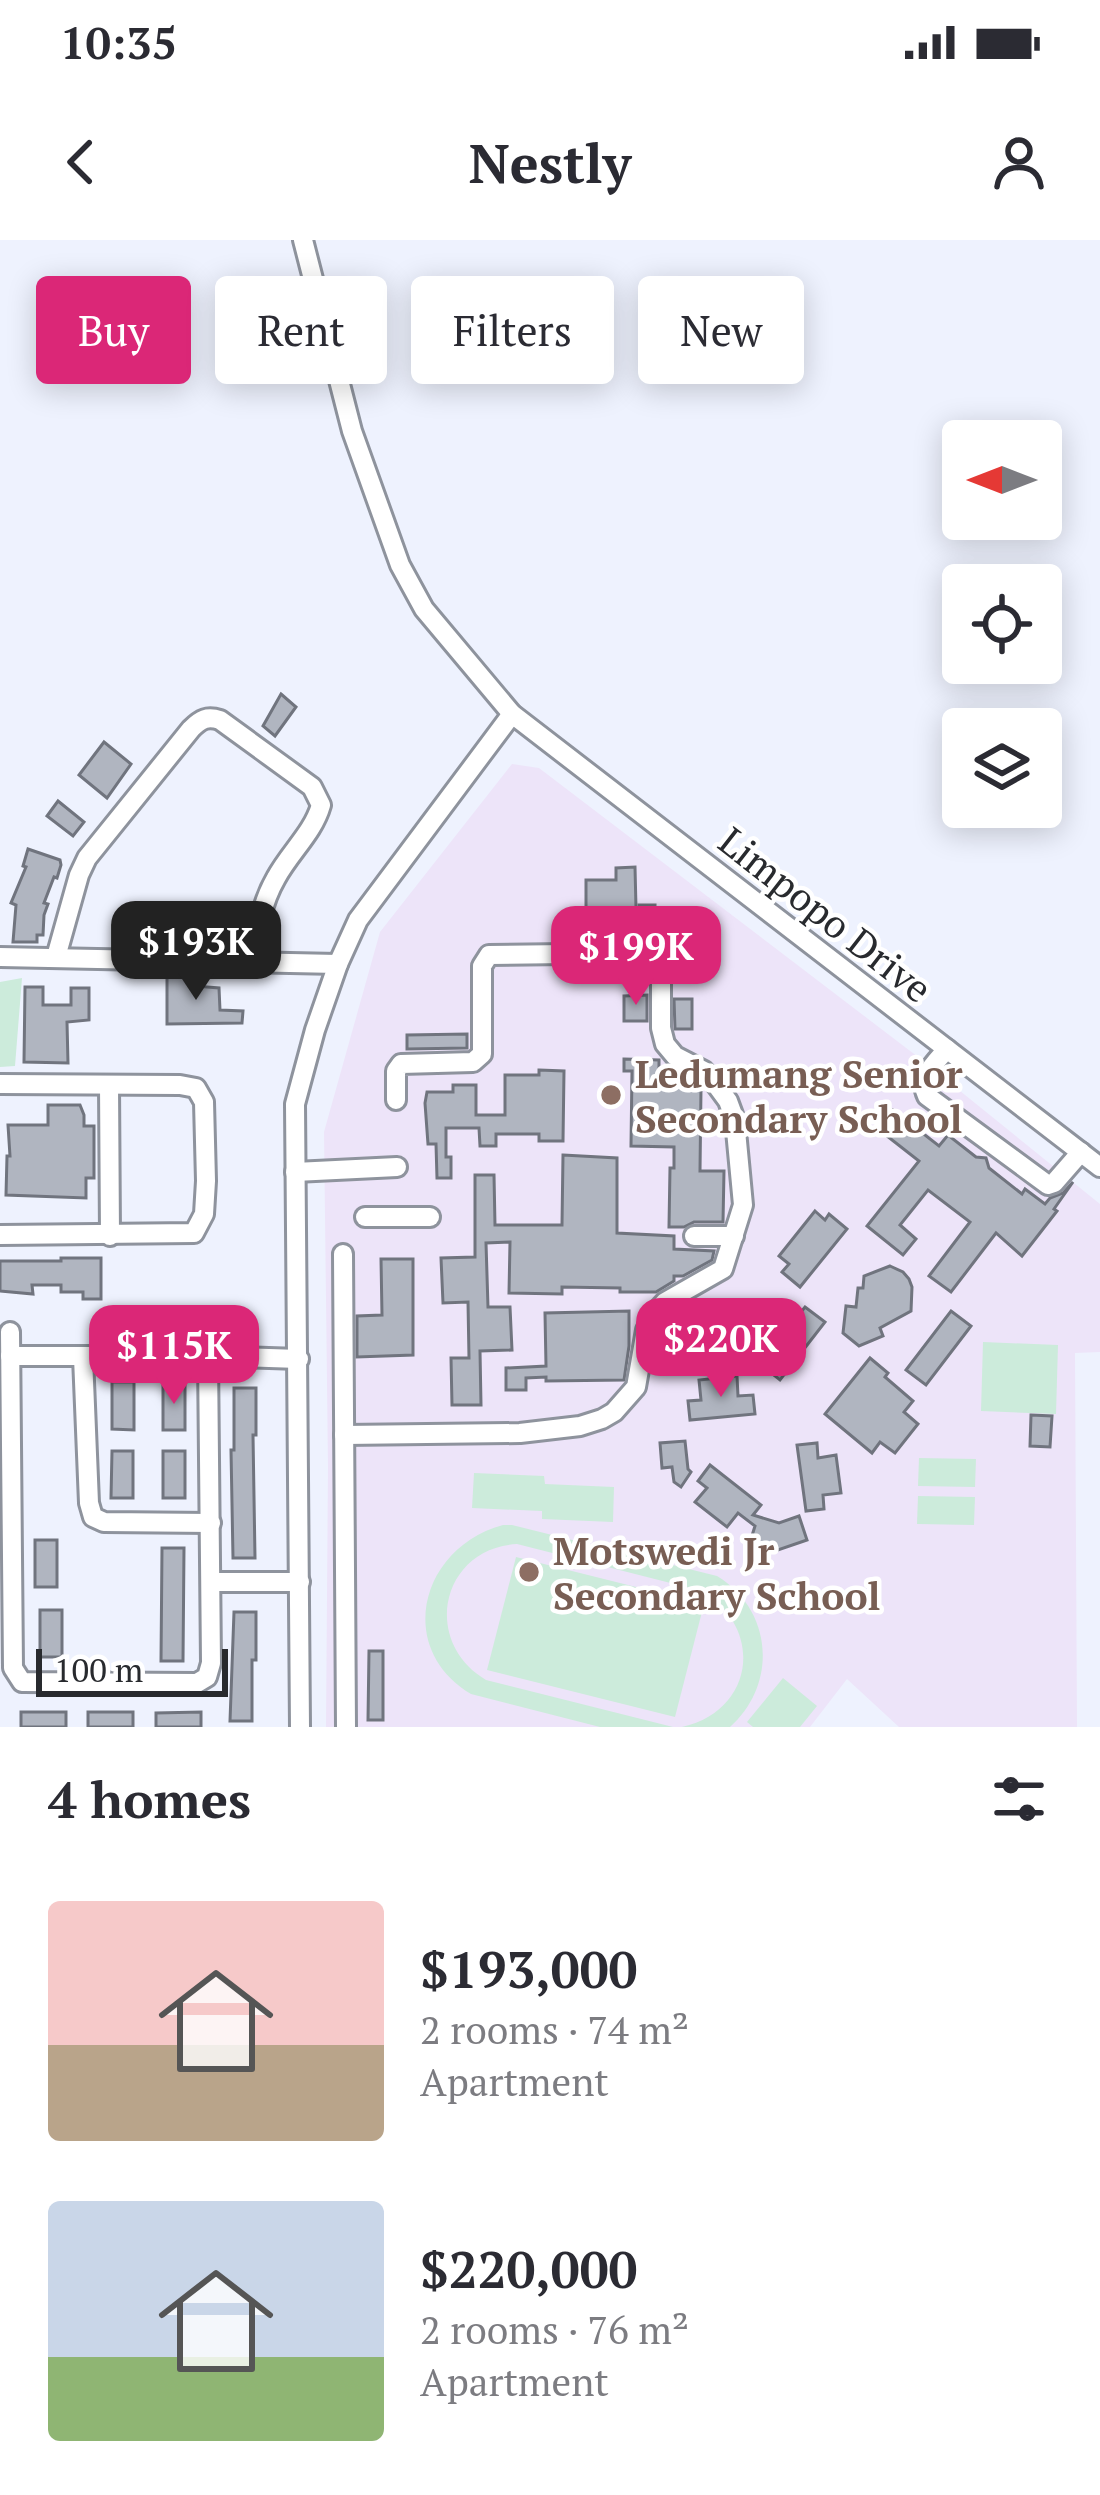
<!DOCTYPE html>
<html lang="en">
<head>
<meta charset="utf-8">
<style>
	:root { --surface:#fff; --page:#f2f2f3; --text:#2b2b33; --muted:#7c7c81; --accent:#db2777 }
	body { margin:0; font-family:"PT Serif",serif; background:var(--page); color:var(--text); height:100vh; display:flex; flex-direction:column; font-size:45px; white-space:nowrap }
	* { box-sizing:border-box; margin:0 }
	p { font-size:39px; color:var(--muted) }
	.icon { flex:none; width:66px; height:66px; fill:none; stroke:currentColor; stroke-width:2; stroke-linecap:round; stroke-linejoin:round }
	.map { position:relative; height:1487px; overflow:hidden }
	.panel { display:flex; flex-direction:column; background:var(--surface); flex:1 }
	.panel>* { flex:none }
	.guide { position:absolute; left:36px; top:36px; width:1029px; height:108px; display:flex; gap:24px }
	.needle { width:78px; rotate:270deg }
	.fabs { position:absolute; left:942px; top:180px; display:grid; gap:24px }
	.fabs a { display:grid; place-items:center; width:120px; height:120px; border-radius:12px; background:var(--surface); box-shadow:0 6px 30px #0003; font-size:60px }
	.scale { position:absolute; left:36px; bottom:30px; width:192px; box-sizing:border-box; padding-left:12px; border:6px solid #282a2e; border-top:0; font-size:33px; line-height:42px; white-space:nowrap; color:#282a2e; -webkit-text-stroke:9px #fff; paint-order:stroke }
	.price { position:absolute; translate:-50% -102px; padding:0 27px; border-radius:24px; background:var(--accent); color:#fff; font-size:39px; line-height:78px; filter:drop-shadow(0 3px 6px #0008) }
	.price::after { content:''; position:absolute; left:50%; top:72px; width:36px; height:27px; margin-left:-18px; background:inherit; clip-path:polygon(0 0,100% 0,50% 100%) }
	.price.active { background:#222; color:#fff }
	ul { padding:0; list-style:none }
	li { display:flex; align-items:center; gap:36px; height:300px; padding:0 48px }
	li span { display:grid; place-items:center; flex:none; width:336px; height:240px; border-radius:12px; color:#555 }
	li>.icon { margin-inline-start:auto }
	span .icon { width:144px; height:144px; fill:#fffc; stroke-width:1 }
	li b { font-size:51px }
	h2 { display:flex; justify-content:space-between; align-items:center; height:144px; padding:0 48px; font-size:51px }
	.tag { padding:0 42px; border-radius:12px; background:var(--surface); box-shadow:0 6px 30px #0003; font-size:42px; line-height:108px }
	.tag.active { background:var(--accent); color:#fff }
	.status { display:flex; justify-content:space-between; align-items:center; height:84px; padding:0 60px; background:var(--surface); direction:ltr }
	.status svg { height:33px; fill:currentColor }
	header { display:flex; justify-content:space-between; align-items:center; height:156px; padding:0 48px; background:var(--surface); font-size:54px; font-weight:700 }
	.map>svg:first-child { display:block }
	.education { fill:#ede4f9 }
	.green { fill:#ccebdb }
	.building { fill:#b0b5c0; stroke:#70747e; stroke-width:3 }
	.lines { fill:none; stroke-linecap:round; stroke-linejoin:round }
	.minor-casing { stroke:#8e939d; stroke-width:24 }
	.minor { stroke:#fff; stroke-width:18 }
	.education-dot { fill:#8d6e63; stroke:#fff; stroke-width:4.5 }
	.labels { text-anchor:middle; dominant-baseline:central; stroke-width:9; stroke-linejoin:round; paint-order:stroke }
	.street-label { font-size:39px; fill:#282a2e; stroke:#fff }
	.education-label { font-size:39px; font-weight:bold; fill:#785e54; stroke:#fff; text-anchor:start }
</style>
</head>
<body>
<div class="status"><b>10:35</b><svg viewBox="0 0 49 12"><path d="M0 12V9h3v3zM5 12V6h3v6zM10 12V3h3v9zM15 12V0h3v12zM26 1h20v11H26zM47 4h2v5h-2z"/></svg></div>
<header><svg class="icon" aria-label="back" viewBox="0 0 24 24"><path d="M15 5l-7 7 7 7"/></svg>Nestly<svg class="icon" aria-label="person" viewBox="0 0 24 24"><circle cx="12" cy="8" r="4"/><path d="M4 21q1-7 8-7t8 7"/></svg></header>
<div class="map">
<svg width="1100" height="1487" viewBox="0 0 1100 1487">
	<rect width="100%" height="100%" fill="#eef2fe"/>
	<!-- education -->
	<polygon class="education" points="512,524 539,528 918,817 1100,964 1100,1112 1075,1113 1077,1487 899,1487 847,1439 810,1487 326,1487 328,1226 324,892 380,692"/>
	<!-- green -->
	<g class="green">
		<polygon points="22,738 15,826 0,827 0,742"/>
		<polygon points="983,1102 1058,1105 1056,1174 981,1171"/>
		<polygon points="919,1218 976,1219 975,1247 918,1246"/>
		<polygon points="474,1233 544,1236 545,1244 614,1247 613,1282 542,1279 542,1271 472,1268"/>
		<polygon points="918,1256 975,1257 974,1285 917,1284"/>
		<path d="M503,1285H512L717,1336C773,1370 778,1444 730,1487H682C754,1471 765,1389 702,1351L517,1304C441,1308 421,1402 486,1440L673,1487H600L471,1454C394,1408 421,1307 503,1285Z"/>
		<polygon points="516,1317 704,1364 675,1477 487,1430"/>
		<polygon points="783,1438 817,1466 800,1487 753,1487 747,1482"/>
	</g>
	<!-- building -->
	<g class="building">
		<polygon points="281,454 296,467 275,496 263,486"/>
		<polygon points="104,502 131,524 107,558 79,535"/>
		<polygon points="58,561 84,582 73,596 47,576"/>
		<polygon points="28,609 60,620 61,625 57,638 54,637 44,663 48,664 44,675 43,695 37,695 37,702 13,702 16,665 11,663 26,627 23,626"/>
		<polygon points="635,627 636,668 604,668 604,685 586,685 586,640 616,640 616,628"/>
		<polygon points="639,665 655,665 654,702 639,700"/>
		<polygon points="167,735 195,735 194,746 219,748 220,770 243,771 242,783 167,784"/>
		<polygon points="25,747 43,747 43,765 71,765 71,748 89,748 89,780 67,782 68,823 24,822"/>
		<polygon points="647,755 647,781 624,781 624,756"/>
		<polygon points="674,759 692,759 692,789 675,789"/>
		<polygon points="467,794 467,808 407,809 407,795"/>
		<polygon points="624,819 659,820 659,845 679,845 679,835 683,836 701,848 700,931 724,931 723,982 694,982 684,987 669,987 670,928 674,928 674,907 631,906 632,831 624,831"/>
		<polygon points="539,830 564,831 563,901 539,901 539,894 496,894 496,906 480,906 479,888 446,888 446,917 451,917 451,938 437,938 436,904 428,904 425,863 427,852 453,852 453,845 476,845 476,875 505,875 505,835 539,835"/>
		<polygon points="48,865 80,865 84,875 84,886 94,886 94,938 86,938 86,958 6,955 7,916 10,916 8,885 48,885"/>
		<polygon points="893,870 939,906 948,895 976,917 986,918 989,928 1022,954 1025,949 1045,964 1050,958 1063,953 1073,942 1054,969 1057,971 1022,1016 996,993 951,1052 929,1036 970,982 928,950 900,985 916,999 903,1015 867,986 919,921 878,889"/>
		<polygon points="563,915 617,918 617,993 674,996 674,1009 714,1011 712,1020 683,1036 674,1036 674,1041 656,1052 620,1052 620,1048 562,1047 562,1054 509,1053 510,1002 486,1003 488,1067 510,1067 512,1110 480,1111 481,1165 452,1165 451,1118 469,1118 468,1062 443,1063 441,1018 475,1017 475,935 494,935 495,985 562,985"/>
		<polygon points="815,971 825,980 829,974 847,989 800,1047 782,1032 789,1024 779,1016"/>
		<polygon points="61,1018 101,1018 101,1059 83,1059 83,1052 61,1052 61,1045 32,1045 33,1054 0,1051 0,1021 61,1021"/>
		<polygon points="381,1019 413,1019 413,1115 357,1117 357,1076 382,1075"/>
		<polygon points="890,1026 903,1032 909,1039 912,1047 911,1071 880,1088 883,1096 859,1106 843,1093 846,1066 856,1067 858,1048 863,1048 864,1036"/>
		<polygon points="805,1067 825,1082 780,1140 760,1124"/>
		<polygon points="193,1069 193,1074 250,1074 250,1095 205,1095 205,1090 148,1091 148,1070"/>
		<polygon points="629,1071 629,1106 624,1140 546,1141 546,1137 526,1138 526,1150 506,1150 506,1128 546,1126 545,1073"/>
		<polygon points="951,1071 971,1086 926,1145 906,1130"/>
		<polygon points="870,1118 888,1133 885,1137 913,1161 904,1172 918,1184 895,1213 880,1202 872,1213 825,1174"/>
		<polygon points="737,1136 738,1156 753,1155 755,1174 690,1180 688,1161 701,1160 699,1140"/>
		<polygon points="112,1142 134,1142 134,1190 112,1189"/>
		<rect x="163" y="1143" width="22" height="47"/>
		<polygon points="234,1148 256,1148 256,1195 253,1195 255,1318 233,1318 231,1210 234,1210"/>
		<polygon points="1031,1175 1052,1176 1050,1207 1030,1206"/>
		<polygon points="685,1201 688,1229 691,1232 681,1247 674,1242 672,1227 662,1228 660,1203"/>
		<polygon points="817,1203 818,1218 836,1215 841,1253 823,1255 824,1269 806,1271 797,1205"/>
		<polygon points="112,1211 133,1211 133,1258 111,1258"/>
		<rect x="163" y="1211" width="22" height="47"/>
		<polygon points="710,1225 761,1265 753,1275 779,1283 799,1276 807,1300 778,1310 750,1302 755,1286 738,1273 727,1287 695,1262 707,1248 698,1241"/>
		<rect x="35" y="1300" width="22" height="47"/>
		<polygon points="162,1308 184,1308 183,1421 161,1421"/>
		<rect x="40" y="1370" width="22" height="47"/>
		<polygon points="234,1372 256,1372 256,1420 252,1420 252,1481 230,1481"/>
		<polygon points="369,1411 383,1411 383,1480 368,1480"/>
		<rect x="21" y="1472" width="45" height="15"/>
		<rect x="88" y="1472" width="45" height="15"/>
		<polygon points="201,1472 201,1487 156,1487 156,1473"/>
	</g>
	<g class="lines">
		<defs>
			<g id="minor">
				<polyline points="303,0 352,191 400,325 424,369 512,474 1100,927"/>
				<polyline points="0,717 338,724"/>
				<path d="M56,717L79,635L87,618L191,489C201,479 207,476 220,480L312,547L321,565C313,593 290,612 276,638C261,664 257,691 255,720"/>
				<path d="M947,809C935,823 918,837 927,856L1048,945L1054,943L1081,912"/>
				<polyline points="0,844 180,845 196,848 204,862 206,941 204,974 194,993 0,995"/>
				<polyline points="109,845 110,996"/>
				<polyline points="295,932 397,927"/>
				<polyline points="365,977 430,977"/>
				<polyline points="694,996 734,996"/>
				<polyline points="343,1014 346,1487"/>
				<polyline points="10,1092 13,1428 22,1442 197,1443 207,1437 211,1423 208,1116"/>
				<polyline points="10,1116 208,1116 299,1119"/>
				<polyline points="83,1117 89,1263 93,1277 104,1282 211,1283"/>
				<polyline points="344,1195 520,1193 580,1186 602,1179 614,1172 636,1147 646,1090 655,1073 665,1062 723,1029 743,965 735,880 728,861 717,846 704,831 675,816 665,804 661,788 661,728 658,721 647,713 489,715 482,726 482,814 473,822 401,824 396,831 396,860"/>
				<polyline points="212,1342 300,1342"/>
				<polyline points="300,1487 295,864 315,790 338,724 358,680 512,474"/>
			</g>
		</defs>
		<!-- minor casing -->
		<use href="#minor" class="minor-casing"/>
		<!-- minor -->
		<use href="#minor" class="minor"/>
	</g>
	<!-- markers -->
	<g class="education-dot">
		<circle cx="611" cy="855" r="12"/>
		<circle cx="529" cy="1332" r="12"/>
	</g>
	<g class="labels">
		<!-- street labels -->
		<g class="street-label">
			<text transform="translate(826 674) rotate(38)">Limpopo Drive</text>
		</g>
		<!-- education labels -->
		<g class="education-label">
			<text x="635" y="833">Ledumang Senior<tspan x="635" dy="45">Secondary School</tspan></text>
			<text x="553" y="1310">Motswedi Jr<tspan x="553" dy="45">Secondary School</tspan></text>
		</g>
	</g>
</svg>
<div class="fabs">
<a><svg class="needle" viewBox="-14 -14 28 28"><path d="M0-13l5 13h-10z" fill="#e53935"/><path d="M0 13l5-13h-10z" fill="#7c7c81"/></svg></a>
<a><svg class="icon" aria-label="locate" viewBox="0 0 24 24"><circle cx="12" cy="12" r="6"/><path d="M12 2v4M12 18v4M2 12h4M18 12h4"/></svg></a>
<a><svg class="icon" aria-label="layers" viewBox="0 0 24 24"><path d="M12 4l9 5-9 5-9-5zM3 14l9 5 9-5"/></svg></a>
</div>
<div class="scale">100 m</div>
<b class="price active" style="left:196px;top:763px">$193K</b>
<b class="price" style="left:636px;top:768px">$199K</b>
<b class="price" style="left:721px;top:1160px">$220K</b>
<b class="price" style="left:174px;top:1167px">$115K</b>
<div class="guide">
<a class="tag active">Buy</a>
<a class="tag">Rent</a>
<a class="tag">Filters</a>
<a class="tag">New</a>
</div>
</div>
<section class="panel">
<h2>4 homes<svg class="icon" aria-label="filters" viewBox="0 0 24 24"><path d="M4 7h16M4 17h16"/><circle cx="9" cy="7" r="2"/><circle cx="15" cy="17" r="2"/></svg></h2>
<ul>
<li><span style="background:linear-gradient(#f6c9c9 60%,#b9a48a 0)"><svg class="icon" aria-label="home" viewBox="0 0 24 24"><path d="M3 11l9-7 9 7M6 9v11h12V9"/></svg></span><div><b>$193,000</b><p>2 rooms · 74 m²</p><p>Apartment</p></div></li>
<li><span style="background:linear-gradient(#c9d6e8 65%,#8fb573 0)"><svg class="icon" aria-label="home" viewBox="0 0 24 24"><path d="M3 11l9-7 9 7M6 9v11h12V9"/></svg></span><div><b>$220,000</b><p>2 rooms · 76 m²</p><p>Apartment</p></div></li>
</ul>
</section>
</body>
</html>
